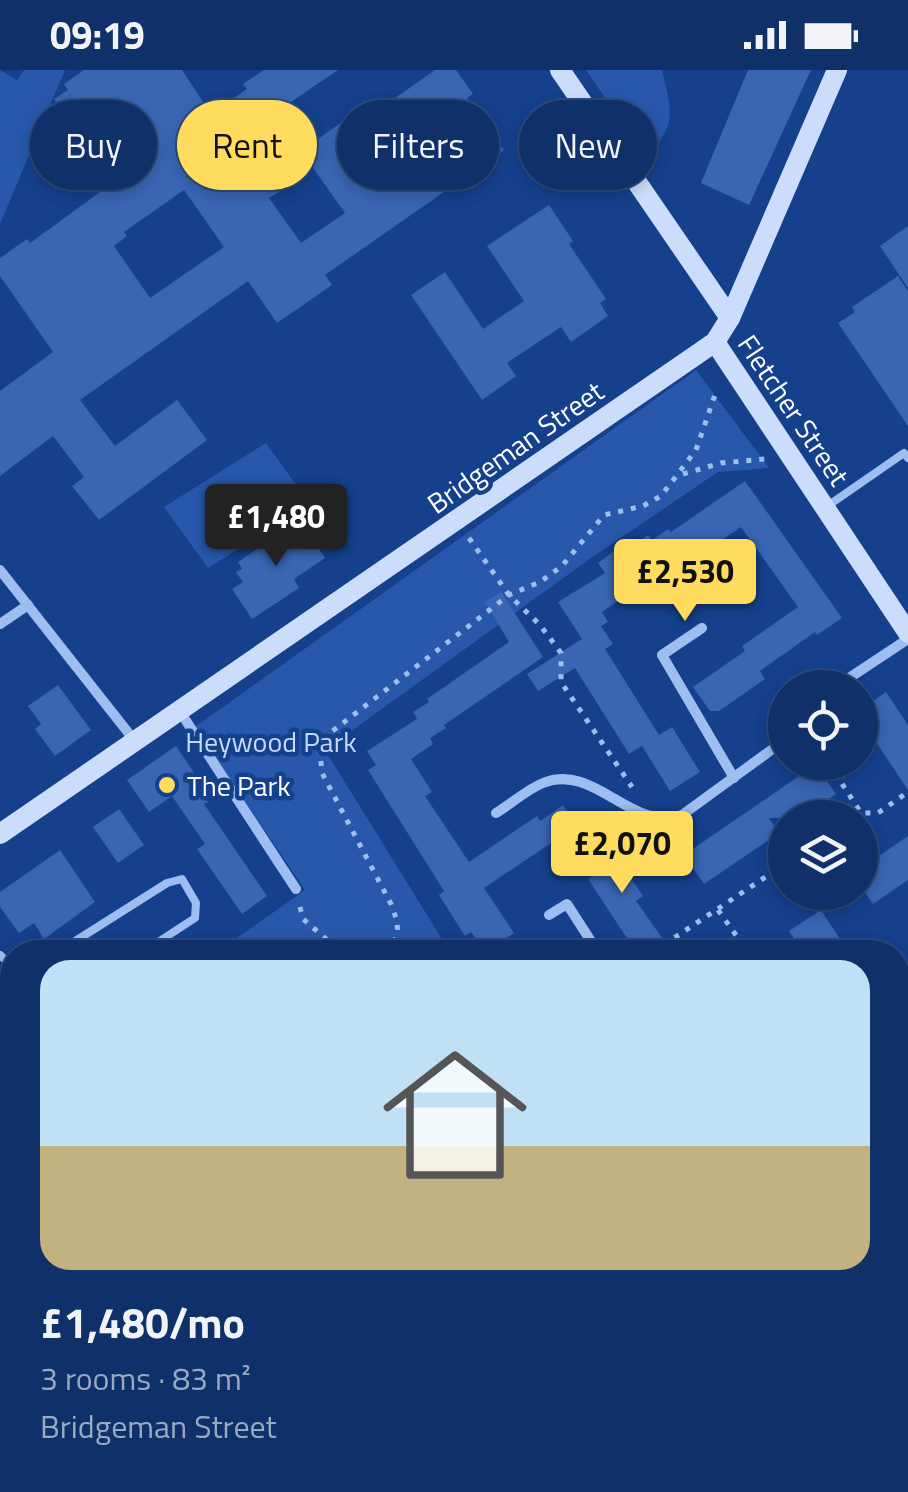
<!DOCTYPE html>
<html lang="en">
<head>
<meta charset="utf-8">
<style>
	:root { --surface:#0f3069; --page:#1d3c71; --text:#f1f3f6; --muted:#9ba9c0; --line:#2f4b7d; --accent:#ffdc5d }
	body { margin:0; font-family:"Titillium Web",sans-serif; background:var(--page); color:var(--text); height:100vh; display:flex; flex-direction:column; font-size:38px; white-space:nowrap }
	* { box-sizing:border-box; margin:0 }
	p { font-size:32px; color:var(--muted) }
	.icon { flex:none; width:55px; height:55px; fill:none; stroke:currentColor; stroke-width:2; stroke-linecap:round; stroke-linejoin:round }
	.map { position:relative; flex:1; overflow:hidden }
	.details { position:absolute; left:0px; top:870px; width:910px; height:552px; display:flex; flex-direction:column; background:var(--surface); border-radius:40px 40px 0 0; box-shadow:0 5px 15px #0003,0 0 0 2px var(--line) }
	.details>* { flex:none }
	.guide { position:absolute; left:30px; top:30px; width:850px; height:90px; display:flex; gap:20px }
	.fabs { position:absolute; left:768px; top:600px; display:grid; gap:20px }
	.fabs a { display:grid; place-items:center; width:110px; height:110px; border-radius:50%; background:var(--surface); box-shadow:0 5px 15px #0003,0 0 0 2px var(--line); font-size:50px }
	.price { position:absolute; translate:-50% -85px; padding:0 22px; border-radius:10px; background:var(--accent); color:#111; font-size:32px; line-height:65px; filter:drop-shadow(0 2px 5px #0008) }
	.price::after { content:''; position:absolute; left:50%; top:60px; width:30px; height:22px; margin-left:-15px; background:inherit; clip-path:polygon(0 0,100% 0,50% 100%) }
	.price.selected { background:#222; color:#fff }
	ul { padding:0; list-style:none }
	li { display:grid; align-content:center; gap:20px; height:530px; padding:0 40px }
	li+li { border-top:2px solid var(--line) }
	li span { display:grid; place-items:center; height:310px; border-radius:30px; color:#555 }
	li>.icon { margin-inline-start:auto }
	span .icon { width:180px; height:180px; fill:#fffc; stroke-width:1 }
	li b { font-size:42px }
	.pill { padding:0 35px; border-radius:45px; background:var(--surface); box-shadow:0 5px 15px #0003,0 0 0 2px var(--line); font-size:35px; line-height:90px }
	.pill.selected { background:var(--accent); color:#111 }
	.status { display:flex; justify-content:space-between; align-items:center; height:70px; padding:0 50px; background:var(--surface); direction:ltr }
	.status svg { height:28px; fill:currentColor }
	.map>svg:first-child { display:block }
	.green { fill:#2758ab }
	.building { fill:#3866b3; fill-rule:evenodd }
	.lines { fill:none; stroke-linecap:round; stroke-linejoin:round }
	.path { stroke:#9ebdf0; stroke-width:5; stroke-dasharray:5 8; stroke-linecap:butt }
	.lane { stroke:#9ebdf0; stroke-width:8 }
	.street { stroke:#9ebdf0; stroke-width:10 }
	.secondary { stroke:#ccddfb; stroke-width:20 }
	.poi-dot { fill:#ffdc5d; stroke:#14408c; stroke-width:4 }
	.labels { text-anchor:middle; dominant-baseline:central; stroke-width:9; stroke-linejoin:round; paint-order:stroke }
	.street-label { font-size:28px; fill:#fff; stroke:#14408c }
	.park-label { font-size:28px; fill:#c4d9fb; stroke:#14408c }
	.poi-label { font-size:28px; fill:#fff; stroke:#14408c; text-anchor:start }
</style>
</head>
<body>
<div class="status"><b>09:19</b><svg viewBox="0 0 49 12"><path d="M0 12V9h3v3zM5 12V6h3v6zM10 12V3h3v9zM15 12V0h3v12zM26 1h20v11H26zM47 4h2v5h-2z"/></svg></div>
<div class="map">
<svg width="908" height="1422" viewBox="0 0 908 1422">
	<rect width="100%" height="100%" fill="#14408c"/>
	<!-- green -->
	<g class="green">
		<polygon points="0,0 17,10 24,0 65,0 0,154"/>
		<path d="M586,0H662C671,39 679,57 645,86Z"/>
		<polygon points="696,300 769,398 718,402 591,488 325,680 450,882 217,882 305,820 195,657"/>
		<polygon points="266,373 310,434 208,498 164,437"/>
		<polygon points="0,984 12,1003 12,1410 241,1410 249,1422 0,1422"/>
	</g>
	<!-- building -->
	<g class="building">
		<path d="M84,0H182L211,44L247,19L243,14L264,0H338L241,66L279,122L269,128L301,173L345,143L301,81L342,52L387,116L427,88L388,33L435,0H456L473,24L467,28L504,80L325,205L332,215L277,253L248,211L80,330L115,376L177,330L207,370L99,450L72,416L84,407L53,366L0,406V321L53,282L0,206V188L27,169L30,173L122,106L90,59L80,66L54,29L68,20L64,14ZM184,120L224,177L150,228L114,176L127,166L124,162Z"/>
		<polygon points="748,0 811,0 749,135 701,113"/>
		<polygon points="549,135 573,171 569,174 606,229 600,233 608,246 571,272 561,257 507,293 516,306 482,330 411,225 445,202 483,259 524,231 487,176"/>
		<polygon points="908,156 908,218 880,176"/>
		<polygon points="898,206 908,221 908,356 838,253 855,242 852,237"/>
		<polygon points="745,411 842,548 817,565 815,562 760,601 765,609 719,641 710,641 693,617 745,581 742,576 798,537 741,457 691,491 689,488 673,500 669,495 602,542 608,552 601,556 613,574 605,579 659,665 672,657 700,702 670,721 642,676 629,684 575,598 538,621 527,604 582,569 558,532 605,503 598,493 614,481 618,486 648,465 652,470 668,459 671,462"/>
		<polygon points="300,450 325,488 294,509 299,518 252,549 232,519 243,512 236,502 242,499 238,492"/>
		<polygon points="501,522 543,587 444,655 446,658 430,668 433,674 411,689 432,722 425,726 469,792 537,746 540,751 563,735 580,761 558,776 554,771 484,818 514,863 485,882 471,862 465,866 439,825 444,821 368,700 376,695 367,681 417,649 413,642 429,632 427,629 509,572 485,532"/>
		<polygon points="58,615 91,660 55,686 35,659 41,654 28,636"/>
		<polygon points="886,622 908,655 908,720 860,648 860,640"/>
		<polygon points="176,676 206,720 202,723 208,732 204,734 267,826 242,844 197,779 205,774 172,726 149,742 127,710"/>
		<polygon points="815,695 836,724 802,748 769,748 779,763 704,814 684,785"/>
		<polygon points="119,739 144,775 118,793 93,757"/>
		<polygon points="607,761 623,785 618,789 643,826 636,831 672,882 636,882 588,809 598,802 582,778"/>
		<polygon points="908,766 908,810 873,834 860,815 860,799"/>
		<polygon points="60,780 95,832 44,869 34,853 19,863 0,837 0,822"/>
		<polygon points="821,840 834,860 849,882 803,882 789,861"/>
	</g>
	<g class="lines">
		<!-- path -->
		<g class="path">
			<polyline points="683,404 721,393 765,389"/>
			<polyline points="469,468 509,525 540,555 561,583 561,612 632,717"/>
			<polyline points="828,692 861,743"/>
			<polyline points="854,748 861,743 878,743 908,722"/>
			<polyline points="300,837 303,849 341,882"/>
			<polyline points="718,840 748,882"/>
			<path d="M385,882C402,867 399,855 391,834L322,703L320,682L330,663L509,525L540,512L562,496L604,445L643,436L661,426L696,380L717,319"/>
			<polyline points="653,882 785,794"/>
			<polyline points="898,909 908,902"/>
			<polyline points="0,1018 12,1026"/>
			<polyline points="0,1202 12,1169"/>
			<polyline points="0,1399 12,1392"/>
			<polyline points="512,1410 520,1422"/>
			<polyline points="867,1410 876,1422"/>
			<polyline points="382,1421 398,1410"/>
			<polyline points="181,1422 195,1410"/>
			<polyline points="718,1422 731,1410"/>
		</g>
		<!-- lane -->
		<g class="lane">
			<polyline points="826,437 904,383 908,388"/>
			<polyline points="58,882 167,813 182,809 196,833 195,848 143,882"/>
			<polyline points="0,885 12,896"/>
			<polyline points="557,1422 575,1410"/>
		</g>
		<!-- street -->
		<g class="street">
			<polyline points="0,500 134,670"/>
			<polyline points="0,554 28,535"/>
			<polyline points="702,558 662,585 734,708"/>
			<polyline points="834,618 908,569"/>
			<polyline points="179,640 296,819"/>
			<path d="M496,743C511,734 526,720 543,713C595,692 631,763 682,745L785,670"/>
			<polyline points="549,845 567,834 598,882"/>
			<polyline points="898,1072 908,1065"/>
			<polyline points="898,1225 908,1241"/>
			<polyline points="683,1410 691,1422"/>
		</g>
		<!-- secondary -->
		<g class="secondary">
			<polyline points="560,0 730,248"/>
			<polyline points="715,272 908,563"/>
			<polyline points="0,764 715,272 730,248 837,0"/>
		</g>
	</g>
	<!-- markers -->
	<circle class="poi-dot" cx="167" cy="715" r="10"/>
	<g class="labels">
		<!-- street labels -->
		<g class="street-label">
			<text transform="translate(794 340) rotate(56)">Fletcher Street</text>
			<text transform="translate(515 377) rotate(-35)">Bridgeman Street</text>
		</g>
		<!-- park labels -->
		<g class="park-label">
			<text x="271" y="671">Heywood Park</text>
		</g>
		<!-- poi labels -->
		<g class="poi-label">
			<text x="187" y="715">The Park</text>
		</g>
	</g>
</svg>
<div class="fabs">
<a><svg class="icon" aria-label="locate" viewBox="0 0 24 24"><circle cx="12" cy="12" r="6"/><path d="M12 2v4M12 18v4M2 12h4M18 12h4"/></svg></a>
<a><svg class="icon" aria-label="layers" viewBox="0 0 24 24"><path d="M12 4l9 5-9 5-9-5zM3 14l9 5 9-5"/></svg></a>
</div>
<b class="price selected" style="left:276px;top:499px">£1,480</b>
<b class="price" style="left:685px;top:554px">£2,530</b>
<b class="price" style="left:622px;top:826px">£2,070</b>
<div class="guide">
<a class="pill">Buy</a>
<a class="pill selected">Rent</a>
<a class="pill">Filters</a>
<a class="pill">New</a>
</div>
<section class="details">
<ul>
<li><span style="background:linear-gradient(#bfe0f5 60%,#c2b280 0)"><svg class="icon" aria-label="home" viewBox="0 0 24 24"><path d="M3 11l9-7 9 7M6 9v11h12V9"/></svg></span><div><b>£1,480/mo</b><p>3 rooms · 83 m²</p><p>Bridgeman Street</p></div></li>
</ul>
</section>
</div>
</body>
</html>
